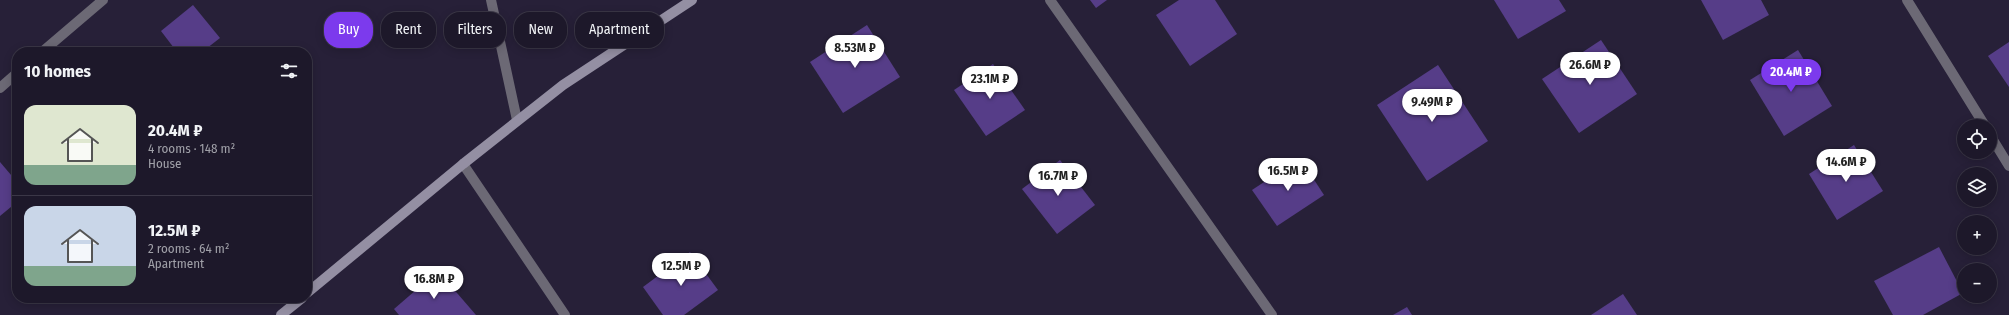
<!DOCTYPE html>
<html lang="en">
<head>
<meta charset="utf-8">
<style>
	:root { --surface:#1d182a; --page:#2a2536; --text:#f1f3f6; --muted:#a0a0a8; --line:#3b3747; --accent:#7c3aed }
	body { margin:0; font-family:"Fira Sans Condensed",sans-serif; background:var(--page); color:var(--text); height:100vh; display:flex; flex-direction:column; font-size:15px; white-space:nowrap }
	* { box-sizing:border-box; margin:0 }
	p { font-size:13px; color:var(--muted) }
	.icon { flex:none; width:22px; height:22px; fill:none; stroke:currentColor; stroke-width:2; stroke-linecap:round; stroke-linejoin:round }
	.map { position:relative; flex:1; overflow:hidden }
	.drawer { position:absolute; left:12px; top:47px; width:300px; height:256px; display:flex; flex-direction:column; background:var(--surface); border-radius:16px; box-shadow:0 2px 10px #0003,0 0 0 1px var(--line) }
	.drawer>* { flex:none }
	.banner { position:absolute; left:324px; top:12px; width:380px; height:36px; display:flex; gap:8px }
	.fabs { position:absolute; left:1957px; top:119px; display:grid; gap:8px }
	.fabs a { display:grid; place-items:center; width:40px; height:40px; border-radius:50%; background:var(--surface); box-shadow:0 2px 10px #0003,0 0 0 1px var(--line); font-size:20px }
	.price { position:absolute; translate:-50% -34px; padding:0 9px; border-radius:14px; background:#fff; color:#222; font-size:13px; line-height:26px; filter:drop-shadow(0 1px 2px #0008) }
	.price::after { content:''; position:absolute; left:50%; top:24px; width:12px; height:9px; margin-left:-6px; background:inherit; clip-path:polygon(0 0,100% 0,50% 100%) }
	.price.active { background:var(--accent); color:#fff }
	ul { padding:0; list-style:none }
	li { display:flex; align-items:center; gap:12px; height:100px; padding:0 12px }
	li+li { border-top:1px solid var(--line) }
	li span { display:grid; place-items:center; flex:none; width:112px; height:80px; border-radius:12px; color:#555 }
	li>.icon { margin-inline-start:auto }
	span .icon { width:48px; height:48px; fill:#fffc; stroke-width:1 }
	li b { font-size:17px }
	h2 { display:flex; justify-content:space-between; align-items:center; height:48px; padding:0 12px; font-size:17px }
	.pill { padding:0 14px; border-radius:16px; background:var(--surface); box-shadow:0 2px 10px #0003,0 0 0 1px var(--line); font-size:14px; line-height:36px }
	.pill.active { background:var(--accent); color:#fff }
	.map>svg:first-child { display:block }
	.building { fill:#563d88 }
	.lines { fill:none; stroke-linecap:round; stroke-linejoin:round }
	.lane { stroke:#6c6975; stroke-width:10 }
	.street { stroke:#6c6975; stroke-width:10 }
	.secondary { stroke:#948fa3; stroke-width:10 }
</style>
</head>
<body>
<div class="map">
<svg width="2009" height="315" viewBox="0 0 2009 315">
	<rect width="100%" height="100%" fill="#272038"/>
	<!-- building -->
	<g class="building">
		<polygon points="1090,0 1107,0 1096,8"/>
		<polygon points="1179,0 1215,0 1237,34 1190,66 1156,15"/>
		<polygon points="1494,0 1559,0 1566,11 1518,39"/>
		<polygon points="1701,0 1761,0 1769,15 1723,40"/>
		<polygon points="193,5 220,38 202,52 177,52 161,31"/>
		<polygon points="867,25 900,77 843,113 810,62"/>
		<polygon points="1601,40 1637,94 1579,133 1542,79"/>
		<polygon points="2009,42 2009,87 1988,56"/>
		<polygon points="1798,50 1832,106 1784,136 1750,80"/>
		<polygon points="993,64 1025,110 986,136 954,90"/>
		<polygon points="1438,65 1488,141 1427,181 1377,105"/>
		<polygon points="1854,145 1883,191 1837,220 1809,174"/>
		<polygon points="1300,158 1324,195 1277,226 1252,190"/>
		<polygon points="1060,160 1095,205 1057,234 1022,189"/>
		<polygon points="0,162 17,182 17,202 0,216"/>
		<polygon points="1939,247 1963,293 1923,315 1893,315 1874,281"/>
		<polygon points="690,252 718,290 684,315 663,315 643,287"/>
		<polygon points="438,271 476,315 399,315 394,309"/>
		<polygon points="1623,294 1637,315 1591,315"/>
		<polygon points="1407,307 1412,315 1393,315"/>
	</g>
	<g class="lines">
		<!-- lane -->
		<g class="lane">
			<polyline points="491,0 517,120"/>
			<polyline points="1050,0 1272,315"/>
			<polyline points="1907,0 1985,126"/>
			<polyline points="1990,135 2009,166"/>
			<polyline points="463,164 565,315"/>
		</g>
		<!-- street -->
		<g class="street">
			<polyline points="42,52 103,0"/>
			<polyline points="0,88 17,73"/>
		</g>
		<!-- secondary -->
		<g class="secondary">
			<polyline points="307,293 463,164 563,85 692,0"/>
			<polyline points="281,315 302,298"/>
		</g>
	</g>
</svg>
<div class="fabs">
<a><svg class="icon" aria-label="locate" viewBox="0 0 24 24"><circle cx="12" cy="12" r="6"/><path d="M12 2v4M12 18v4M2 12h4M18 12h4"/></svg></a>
<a><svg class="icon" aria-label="layers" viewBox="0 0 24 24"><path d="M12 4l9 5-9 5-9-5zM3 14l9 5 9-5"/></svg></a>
<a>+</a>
<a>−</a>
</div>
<b class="price" style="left:855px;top:69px">8.53M ₽</b>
<b class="price" style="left:1590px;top:86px">26.6M ₽</b>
<b class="price active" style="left:1791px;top:93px">20.4M ₽</b>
<b class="price" style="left:990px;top:100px">23.1M ₽</b>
<b class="price" style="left:1432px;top:123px">9.49M ₽</b>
<b class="price" style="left:1846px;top:183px">14.6M ₽</b>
<b class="price" style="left:1288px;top:192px">16.5M ₽</b>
<b class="price" style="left:1058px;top:197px">16.7M ₽</b>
<b class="price" style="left:681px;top:287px">12.5M ₽</b>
<b class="price" style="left:434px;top:300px">16.8M ₽</b>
<div class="banner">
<a class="pill active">Buy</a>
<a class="pill">Rent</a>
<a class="pill">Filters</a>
<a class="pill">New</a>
<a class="pill">Apartment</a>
</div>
<section class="drawer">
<h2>10 homes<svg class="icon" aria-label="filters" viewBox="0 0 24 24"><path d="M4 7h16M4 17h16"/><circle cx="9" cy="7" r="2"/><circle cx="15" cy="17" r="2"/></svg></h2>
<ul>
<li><span style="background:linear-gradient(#dfe7d0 75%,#7fa58c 0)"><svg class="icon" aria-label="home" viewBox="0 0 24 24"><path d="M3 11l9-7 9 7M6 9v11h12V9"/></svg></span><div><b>20.4M ₽</b><p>4 rooms · 148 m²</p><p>House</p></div></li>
<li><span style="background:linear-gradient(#c9d6e8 75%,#7fa58c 0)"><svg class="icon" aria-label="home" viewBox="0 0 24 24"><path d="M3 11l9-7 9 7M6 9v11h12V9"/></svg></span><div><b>12.5M ₽</b><p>2 rooms · 64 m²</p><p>Apartment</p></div></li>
</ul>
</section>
</div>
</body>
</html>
